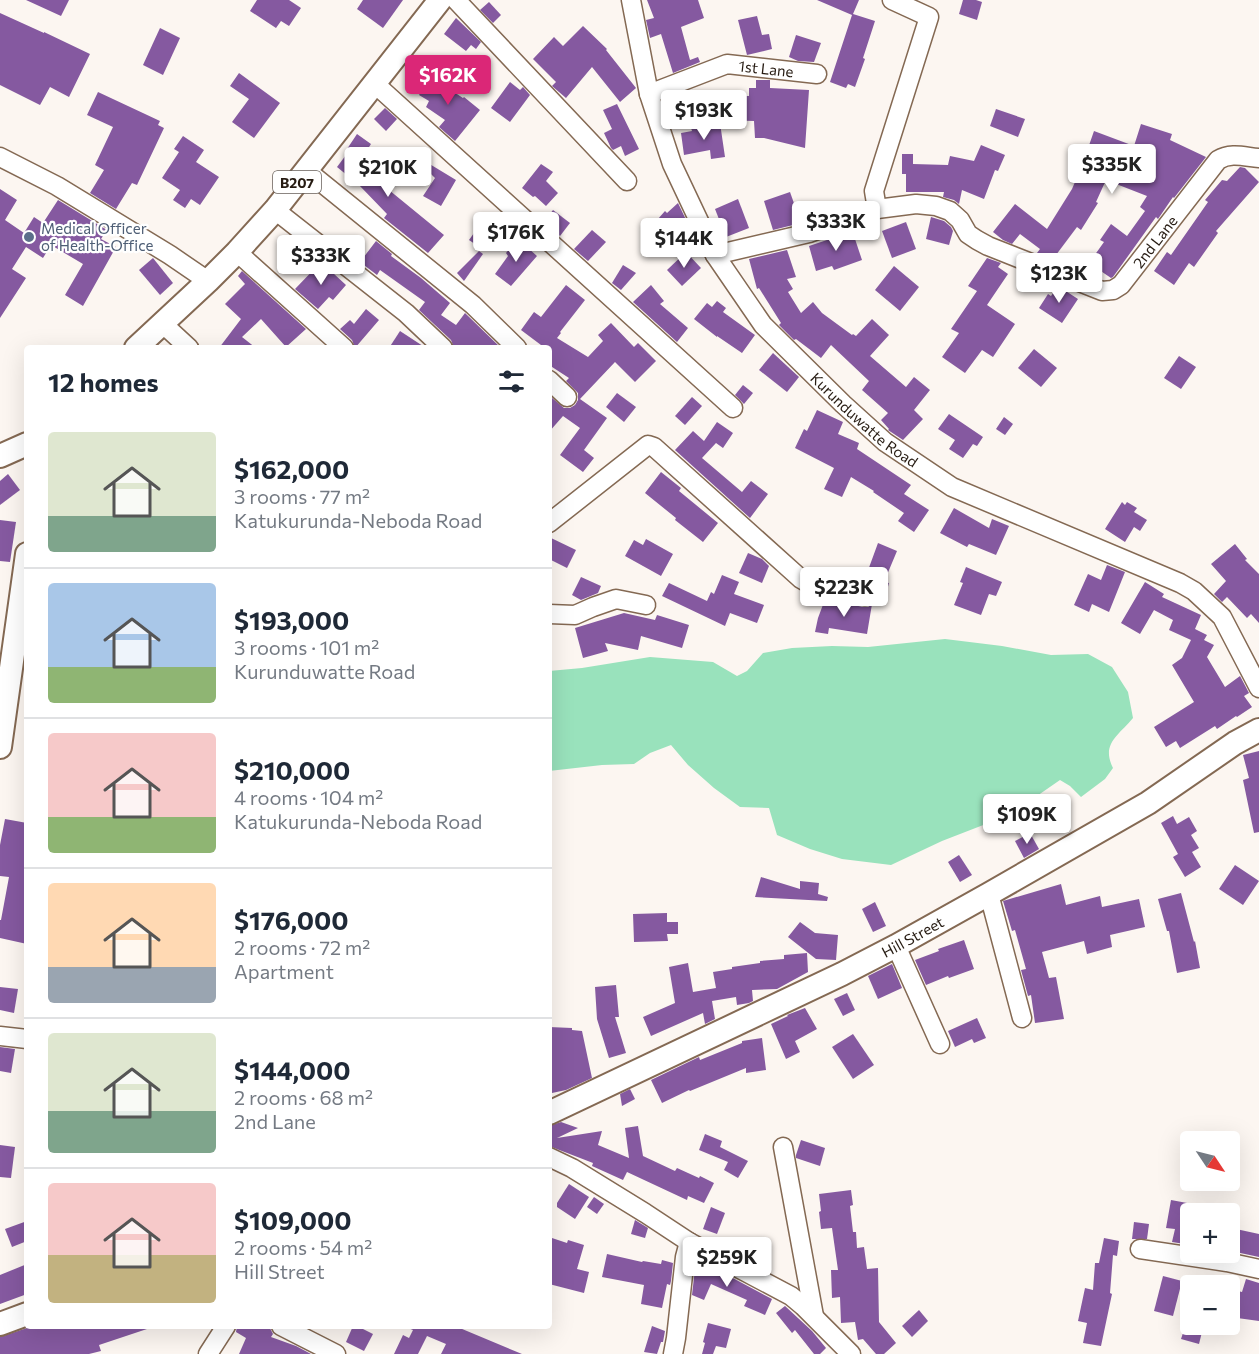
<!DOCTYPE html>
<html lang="en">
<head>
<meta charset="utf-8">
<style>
	:root { --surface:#fff; --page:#f6f6f7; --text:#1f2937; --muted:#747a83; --line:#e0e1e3; --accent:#db2777 }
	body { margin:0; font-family:Commissioner,sans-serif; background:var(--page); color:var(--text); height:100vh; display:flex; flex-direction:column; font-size:22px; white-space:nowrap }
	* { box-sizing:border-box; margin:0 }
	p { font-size:20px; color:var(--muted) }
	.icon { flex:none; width:33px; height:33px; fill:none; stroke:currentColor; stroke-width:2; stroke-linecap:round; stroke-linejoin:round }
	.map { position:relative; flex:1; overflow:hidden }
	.details { position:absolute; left:24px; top:345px; width:528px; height:984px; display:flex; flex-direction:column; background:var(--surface); border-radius:6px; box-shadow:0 6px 24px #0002 }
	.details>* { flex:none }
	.needle { width:39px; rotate:125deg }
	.tools { position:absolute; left:1180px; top:1131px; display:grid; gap:12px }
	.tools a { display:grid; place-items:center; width:60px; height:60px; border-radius:6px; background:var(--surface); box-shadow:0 6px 24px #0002; font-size:30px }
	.price { position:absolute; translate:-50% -51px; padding:0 14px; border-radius:6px; background:#fff; color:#222; font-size:20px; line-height:39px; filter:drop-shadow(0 2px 3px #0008) }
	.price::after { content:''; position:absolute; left:50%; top:36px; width:18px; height:14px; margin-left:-9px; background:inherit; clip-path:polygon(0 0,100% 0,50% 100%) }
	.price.on { background:var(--accent); color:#fff }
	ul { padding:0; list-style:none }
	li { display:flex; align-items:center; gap:18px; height:150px; padding:0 24px }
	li+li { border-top:2px solid var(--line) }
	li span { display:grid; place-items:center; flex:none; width:168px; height:120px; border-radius:6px; color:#555 }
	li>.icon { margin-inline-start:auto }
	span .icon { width:72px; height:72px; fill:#fffc; stroke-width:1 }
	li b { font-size:26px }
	h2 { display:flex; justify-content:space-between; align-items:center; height:72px; padding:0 24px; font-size:26px }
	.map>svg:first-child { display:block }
	.green { fill:#99e2bc }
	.building { fill:#8559a0 }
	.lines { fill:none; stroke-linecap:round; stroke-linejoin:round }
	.minor-casing { stroke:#846953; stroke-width:21 }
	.major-casing { stroke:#846953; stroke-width:26 }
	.minor { stroke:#fff; stroke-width:18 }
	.major { stroke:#fff; stroke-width:22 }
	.service-dot { fill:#5c6f8a; stroke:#fff; stroke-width:2 }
	.labels { text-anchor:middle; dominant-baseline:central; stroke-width:4.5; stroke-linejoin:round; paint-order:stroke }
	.shield { fill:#fff; stroke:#675f59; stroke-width:1.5 }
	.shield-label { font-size:14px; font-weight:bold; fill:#261b12 }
	.street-label { font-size:15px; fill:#261b12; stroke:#fff }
	.service-label { font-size:15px; fill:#4e5e75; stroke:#fff; text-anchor:start }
</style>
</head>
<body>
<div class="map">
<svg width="1259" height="1354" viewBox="0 0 1259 1354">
	<rect width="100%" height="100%" fill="#fcf6f1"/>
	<!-- green -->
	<path class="green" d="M945,639L1002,646L1051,655L1088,654L1112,667L1128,692L1133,718C1118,736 1101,744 1113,768L1105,779L1081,797L1070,786L1060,780L1034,798L991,822L942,841L891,865L842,859L810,849L777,835L769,808L740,807L714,788L688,765L671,745L650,753L634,764L602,765L549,771V671L582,668L650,657L713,662L737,676L747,671L763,653L792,648L832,646L868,647Z"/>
	<!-- building -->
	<g class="building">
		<polygon points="26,0 69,0 61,16"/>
		<polygon points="257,0 289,0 301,8 289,26 281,21 276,28 250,11"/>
		<polygon points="363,0 403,0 383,28 357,9"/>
		<polygon points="647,0 698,0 704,18 681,27 690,60 698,57 700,62 673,73 661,34 650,38 646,20 654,18"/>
		<polygon points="817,0 859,0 853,14 875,21 863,58 865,59 855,87 848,84 846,88 830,82 852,15"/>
		<polygon points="963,0 976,0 982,2 977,20 959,14"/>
		<polygon points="489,2 501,15 493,23 480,10"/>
		<polygon points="0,13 44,33 44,32 90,54 69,97 50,87 40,105 0,85"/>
		<polygon points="757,16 762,35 769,34 772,49 747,55 738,20"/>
		<polygon points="456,18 481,42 476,49 471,45 466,51 444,34"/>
		<polygon points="583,26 607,49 606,50 636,88 620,102 592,67 566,98 552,86 556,82 533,59 554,37 563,46"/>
		<polygon points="160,28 180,38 163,75 143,65"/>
		<polygon points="796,35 821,43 814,62 798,61 789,57"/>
		<polygon points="435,70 445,76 440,83 463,98 464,97 480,110 455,141 439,127 445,120 426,107 429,101 419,95"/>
		<polygon points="239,73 280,103 254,138 232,122 249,99 230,86"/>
		<polygon points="756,80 770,80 770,88 809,90 805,148 764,138 755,138 754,121 719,120 719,96 749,96 749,88 756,88"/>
		<polygon points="510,82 520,90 523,87 530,95 510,122 491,108"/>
		<polygon points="98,92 160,121 158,125 164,128 137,185 132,183 116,209 90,193 104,170 95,165 113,127 87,115"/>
		<polygon points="617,104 639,149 625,156 621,146 613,150 611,148 604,133 612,129 603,110"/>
		<polygon points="385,108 397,119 386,131 374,119"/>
		<polygon points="996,109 1025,119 1018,137 990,126"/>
		<polygon points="720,123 725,157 711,159 710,150 684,155 681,133 692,131 691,128"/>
		<polygon points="1141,124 1172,134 1170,140 1206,157 1174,198 1173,197 1158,219 1156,217 1113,277 1111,278 1089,263 1104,242 1100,240 1111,224 1127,236 1145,211 1140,207 1147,196 1106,180 1096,202 1098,203 1081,230 1077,227 1053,259 1037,253 1040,249 1020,234 1012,244 1003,240 993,232 1015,204 1047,229 1072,189 1078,175 1082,177 1091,156 1086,154 1094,131 1134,146"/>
		<polygon points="357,134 371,144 362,158 381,176 378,181 444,235 428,253 384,218 387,214 359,185 337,167 349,151 347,149"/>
		<polygon points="183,136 204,150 196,162 219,177 200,205 191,199 185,208 173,200 180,190 162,178 179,152 174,149"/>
		<polygon points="981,145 1005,155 998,171 995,170 984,199 962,190 959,204 954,200 943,197 944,192 906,192 906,174 902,174 902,154 913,154 913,164 948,165 950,156 974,161"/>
		<polygon points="423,160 456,180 441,206 423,196 435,178 420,163"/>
		<polygon points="541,164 553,172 546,181 558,193 546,206 535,196 533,197 522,188"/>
		<polygon points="1240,167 1245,168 1259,182 1216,231 1218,233 1194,267 1189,263 1174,285 1154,271 1167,252 1171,255 1208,202 1205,200 1222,180 1227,181"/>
		<polygon points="0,189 17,200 5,220 24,233 34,217 43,223 58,200 107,230 101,239 116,247 83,306 65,295 83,264 51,245 43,258 26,247 12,269 26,278 0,318"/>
		<polygon points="790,192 801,223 773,230 764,201"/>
		<polygon points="738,199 749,228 726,237 715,209"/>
		<polygon points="678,203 689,226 687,227 682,222 658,249 643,236 665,211 667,213"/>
		<polygon points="553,210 570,223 560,236 544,222"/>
		<polygon points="489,212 505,224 485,251 469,240"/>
		<polygon points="931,217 944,221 951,227 953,231 949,245 926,239"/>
		<polygon points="906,222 916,249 892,258 882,231"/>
		<polygon points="592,230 606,242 588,261 574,249"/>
		<polygon points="852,230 862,260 834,270 832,266 816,271 809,246 833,238 832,237"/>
		<polygon points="518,239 537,256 511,286 495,274 508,256 506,253"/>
		<polygon points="376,241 392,254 391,256 421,278 450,303 441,315 456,325 465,313 501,348 454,348 451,340 419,310 425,302 380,270 377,275 360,262"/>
		<polygon points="787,250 796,277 787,279 793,289 788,292 801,313 813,302 822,313 852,335 853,334 856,336 872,319 889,335 870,356 906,387 914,377 930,390 914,410 923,419 903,440 888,430 889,429 881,420 888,413 862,390 869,381 831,345 821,358 796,339 794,340 779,325 781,323 759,288 757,289 749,259"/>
		<polygon points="479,251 483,254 464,281 457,273"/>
		<polygon points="686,252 701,268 682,286 667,270"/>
		<polygon points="153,258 173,283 160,295 139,270"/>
		<polygon points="987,258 1001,263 998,267 1008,274 987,305 1015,324 993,357 982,350 965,373 942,357 959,333 951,329 977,291 968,286"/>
		<polygon points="321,262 346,285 333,300 329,297 318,309 295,289"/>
		<polygon points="623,265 636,273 621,290 612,283"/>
		<polygon points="894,266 919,287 900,311 875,290"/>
		<polygon points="242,271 306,329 286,347 261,319 242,337 256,348 219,348 241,319 225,304 245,284 238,276"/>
		<polygon points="566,285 585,300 560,332 561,333 557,338 588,357 603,341 598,335 611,323 634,347 638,343 656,361 635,382 615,362 580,399 607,418 584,450 594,458 583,472 560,455 580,428 563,416 549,432 549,399 551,397 564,408 570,408 575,405 578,400 578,393 566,381 569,378 549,365 549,348 545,348 521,330 534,312 541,317"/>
		<polygon points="651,285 664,301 660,304 688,328 677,342 633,302"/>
		<polygon points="1058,286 1078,299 1062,323 1039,308 1048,294 1051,296"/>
		<polygon points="717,301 726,308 723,312 755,335 742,353 717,336 717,337 694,319 707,303 712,307"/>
		<polygon points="366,309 379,320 355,348 352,340 340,329 350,320 354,324"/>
		<polygon points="400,331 426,348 389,348"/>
		<polygon points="1034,349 1057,368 1041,387 1018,368"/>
		<polygon points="773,353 799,377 787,392 759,370"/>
		<polygon points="1179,356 1196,367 1181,389 1164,378"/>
		<polygon points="743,385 753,393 744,404 735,395"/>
		<polygon points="617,393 636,407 624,422 606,407"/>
		<polygon points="692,397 702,406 685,425 675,416"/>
		<polygon points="817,410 843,422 838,434 859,443 857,449 911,485 904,494 929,510 914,532 898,521 904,513 873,492 874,491 851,477 842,497 824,489 834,468 795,448 804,429 807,431"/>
		<polygon points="949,414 983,437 977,446 973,444 963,458 949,449 955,440 938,429"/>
		<polygon points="1004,417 1013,424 1005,435 996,429"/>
		<polygon points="717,422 733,433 723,448 716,443 702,458 742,492 751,481 768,494 750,518 675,450 693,431 704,441"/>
		<polygon points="661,472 681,488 679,491 718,523 703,542 675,520 676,518 645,493"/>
		<polygon points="8,474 20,490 0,505 0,481"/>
		<polygon points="1122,502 1125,505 1127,502 1137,508 1134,512 1147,520 1140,531 1134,527 1125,542 1105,529"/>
		<polygon points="954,508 989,528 992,519 1009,526 996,555 969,544 967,547 940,533"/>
		<polygon points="0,520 16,522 10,562 0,561"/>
		<polygon points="549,537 576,550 567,568 549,559"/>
		<polygon points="646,539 673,554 661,576 625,556 634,540 643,545"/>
		<polygon points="878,543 897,551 884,582 889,583 885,598 876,595 872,587 863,584"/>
		<polygon points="1235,544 1247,559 1245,560 1259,574 1259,623 1251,614 1247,618 1227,597 1222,602 1214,594 1226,581 1211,564"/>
		<polygon points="748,553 762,559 769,566 762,583 739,573"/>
		<polygon points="1107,565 1125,572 1109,612 1092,604 1089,612 1074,605 1088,574 1101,580"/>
		<polygon points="966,567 1002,582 996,596 989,594 981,615 954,605 963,583 960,582"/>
		<polygon points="722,575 739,582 734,594 764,605 757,623 730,613 725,626 662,596 669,583 707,601 711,592 714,594"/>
		<polygon points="581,577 601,586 598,593 581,600 572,595"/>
		<polygon points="1145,582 1164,594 1162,597 1201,615 1195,629 1207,635 1204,640 1214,645 1207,657 1225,687 1240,676 1249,693 1244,696 1252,707 1237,717 1236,716 1217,729 1215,726 1180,748 1176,741 1166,747 1154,727 1194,702 1172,665 1182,658 1191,640 1169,630 1173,620 1154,610 1140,634 1121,623"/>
		<polygon points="824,602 849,606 849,604 863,607 868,607 872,604 867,634 829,628 828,634 815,632 818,618"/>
		<polygon points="624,613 655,620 657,615 689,625 682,648 641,636 638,650 605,643 608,651 583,658 575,628"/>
		<polygon points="1259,751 1259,832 1254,833 1243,780 1249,778 1243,755"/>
		<polygon points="1173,816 1177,824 1189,817 1197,831 1191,835 1199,848 1192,852 1201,867 1185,877 1173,857 1178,854 1161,823"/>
		<polygon points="5,819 27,823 27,944 0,938 0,920 1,920 9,877 0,876 0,845"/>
		<polygon points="1030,833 1039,849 1024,858 1015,841"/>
		<polygon points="959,855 972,875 960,882 948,862"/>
		<polygon points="1235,865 1259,881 1243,905 1219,889"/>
		<polygon points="761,877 800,889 800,881 819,883 818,894 828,897 827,901 755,897"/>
		<polygon points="1061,884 1066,905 1100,896 1102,907 1139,899 1145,927 1110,935 1112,947 1087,954 1084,941 1042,952 1049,978 1056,977 1064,1019 1035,1023 1031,995 1028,996 1021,970 1026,969 1015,930 1012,931 1003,901"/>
		<polygon points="1181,893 1194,942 1195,941 1200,968 1177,973 1169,931 1167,931 1158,899"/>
		<polygon points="875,902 886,926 873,932 862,909"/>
		<polygon points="667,913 667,922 678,922 678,934 667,934 668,941 634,942 633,914"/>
		<polygon points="800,922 815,933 838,935 836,960 816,959 788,937"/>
		<polygon points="964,940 974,969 949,978 948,976 926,985 915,960 939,951 938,949"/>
		<polygon points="807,953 808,972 777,989 752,990 753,1001 749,1003 737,1005 736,997 712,1001 715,1019 705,1024 703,1013 651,1036 643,1017 675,1003 669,967 688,963 693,992 716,988 713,972 732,969 732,967 760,963 760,961 784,959 784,955"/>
		<polygon points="892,964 902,988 878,999 868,976"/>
		<polygon points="616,985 619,1017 615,1017 626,1053 609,1058 597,1019 595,987"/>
		<polygon points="0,987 18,989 14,1013 0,1010"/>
		<polygon points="847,993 855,1010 843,1016 834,999"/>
		<polygon points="805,1008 817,1029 795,1041 800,1052 786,1059 771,1024 788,1016 787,1015"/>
		<polygon points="977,1018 986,1038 974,1043 972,1039 955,1047 948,1031"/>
		<polygon points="549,1027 572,1028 572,1030 582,1031 592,1078 566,1090 552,1093 549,1074"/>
		<polygon points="853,1034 874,1065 853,1079 832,1047"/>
		<polygon points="762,1038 766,1070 746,1073 746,1068 690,1091 689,1090 662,1103 651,1080 699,1057 700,1060 742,1043 742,1041"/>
		<polygon points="0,1047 15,1049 11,1073 0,1071"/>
		<polygon points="630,1089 635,1099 622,1106 620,1094"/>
		<polygon points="561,1122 578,1128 557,1138 602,1131 598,1145 629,1158 625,1128 638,1126 643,1156 675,1171 677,1168 699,1178 700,1176 714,1183 704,1203 688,1196 687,1200 627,1172 623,1180 592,1166 593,1163 549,1146 549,1126"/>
		<polygon points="705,1134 722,1141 720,1147 748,1161 738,1178 724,1170 728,1162 699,1150"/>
		<polygon points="801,1140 825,1148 820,1166 796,1158 796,1155"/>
		<polygon points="0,1145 15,1147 11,1178 0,1177"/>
		<polygon points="569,1184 589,1197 575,1219 557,1207 557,1203"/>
		<polygon points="851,1190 853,1205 850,1206 853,1232 856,1232 857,1248 864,1247 867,1269 878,1268 879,1322 896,1343 884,1354 876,1354 863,1339 858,1340 855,1322 841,1323 840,1297 832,1298 831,1270 838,1270 832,1228 821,1229 819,1212 821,1211 819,1194"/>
		<polygon points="594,1197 604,1204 597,1214 587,1207"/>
		<polygon points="1171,1200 1214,1208 1213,1214 1191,1214 1191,1245 1172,1242 1175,1229 1166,1228"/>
		<polygon points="711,1207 725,1213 717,1234 703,1229"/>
		<polygon points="635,1220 648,1228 645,1238 631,1234"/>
		<polygon points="27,1221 27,1241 12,1247 5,1229"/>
		<polygon points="1134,1222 1149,1224 1147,1239 1132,1239"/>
		<polygon points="1236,1229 1259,1234 1259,1257 1231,1251"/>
		<polygon points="549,1237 567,1243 568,1240 584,1245 577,1269 589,1272 584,1293 549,1284"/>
		<polygon points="1104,1238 1119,1241 1117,1256 1113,1255 1110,1293 1112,1294 1101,1346 1083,1343 1087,1323 1078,1321 1085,1288 1093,1290 1095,1263 1099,1263"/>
		<polygon points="607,1254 642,1262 643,1261 661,1264 662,1260 673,1263 671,1281 670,1285 667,1284 662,1308 641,1304 644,1285 602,1277"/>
		<polygon points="699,1260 772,1299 765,1315 744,1306 747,1300 711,1284 704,1300 692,1295 695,1269"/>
		<polygon points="27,1264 27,1294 0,1304 0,1275"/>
		<polygon points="1163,1276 1182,1281 1173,1316 1154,1311"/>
		<polygon points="1246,1279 1259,1283 1259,1321 1230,1317 1230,1289 1242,1292"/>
		<polygon points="785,1306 812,1331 826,1348 820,1354 814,1354 795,1330 792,1333 776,1313"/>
		<polygon points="919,1310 928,1321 912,1337 902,1326"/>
		<polygon points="708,1323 731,1329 726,1348 716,1346 713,1354 702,1354 705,1343 703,1342"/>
		<polygon points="1186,1324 1204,1324 1199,1344 1181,1339"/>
		<polygon points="33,1326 149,1326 150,1328 99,1345 101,1351 89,1354 0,1354 0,1337"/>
		<polygon points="237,1326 267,1326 270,1328 273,1334 271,1337 296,1346 311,1354 239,1354 246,1338 236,1332"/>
		<polygon points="353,1326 357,1326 373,1334 364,1351 346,1342"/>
		<polygon points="403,1326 455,1326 522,1354 441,1354 446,1344 427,1336 418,1354 394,1354 403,1335 409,1338 413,1330"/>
		<polygon points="652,1326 665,1331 663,1342 661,1342 657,1354 644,1352"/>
	</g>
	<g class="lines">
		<defs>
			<g id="minor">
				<polyline points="456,0 627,181"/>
				<path id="s1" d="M631,0L649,94L672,164L715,255L763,325L843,404L885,442L952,487L1180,583L1194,591L1222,617L1259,688"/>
				<polyline points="374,83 733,408"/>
				<path id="s2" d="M649,94L727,64L817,74"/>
				<polyline points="0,157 57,186 170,255 208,281"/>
				<polyline points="306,170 473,305 517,348"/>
				<polyline points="877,209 874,191 929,17 892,0"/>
				<polyline points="275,210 406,313 443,348"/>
				<polyline points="237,252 344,348"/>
				<path id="s3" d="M715,255L809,233L877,209L916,204L936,206L950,211L960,220L968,234L977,240L988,246L1102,291L1113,290L1121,285L1218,160C1231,152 1245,157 1259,158"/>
				<polyline points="163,324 189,348"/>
				<polyline points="549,380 567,397"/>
				<polyline points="549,523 648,445 654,447 801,579 808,583 865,596"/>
				<polyline points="549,614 575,615 593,607 616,599 646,605"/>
				<polyline points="989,894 1022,1018"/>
				<polyline points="896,946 940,1044"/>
				<polyline points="0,1036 27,1039"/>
				<polyline points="783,1147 814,1316"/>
				<polyline points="549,1157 572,1168 645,1213 689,1242 791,1296 803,1306 851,1354"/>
				<polyline points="1140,1249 1227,1262 1259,1269"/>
				<polyline points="281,1326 336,1354"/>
				<polyline points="208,1354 226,1326"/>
				<polyline points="673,1354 676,1338 685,1257 689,1242"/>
			</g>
			<g id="major">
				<polyline points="136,348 208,281 237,252 275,210 440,0"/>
				<polyline points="0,456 27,444"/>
				<polyline points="0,747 27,554"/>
				<path id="s4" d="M549,1113L842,974L896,946L989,894L1148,803L1235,743L1259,730"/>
				<polyline points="0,1324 27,1314"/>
			</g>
		</defs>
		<!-- minor casing -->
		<use href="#minor" class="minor-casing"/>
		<!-- major casing -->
		<use href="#major" class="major-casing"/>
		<!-- minor -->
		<use href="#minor" class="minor"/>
		<!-- major -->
		<use href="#major" class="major"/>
	</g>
	<!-- markers -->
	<circle class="service-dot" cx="29" cy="237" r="6"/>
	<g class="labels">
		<!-- shield labels -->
		<rect class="shield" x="273" y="171" width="48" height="22" rx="4.5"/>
		<g class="shield-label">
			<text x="297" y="182">B207</text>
		</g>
		<!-- street labels -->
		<g class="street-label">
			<text stroke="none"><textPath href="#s2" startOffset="123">1st Lane</textPath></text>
			<text stroke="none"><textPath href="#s3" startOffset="494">2nd Lane</textPath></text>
			<text stroke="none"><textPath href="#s1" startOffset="494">Kurunduwatte Road</textPath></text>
			<text stroke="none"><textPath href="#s4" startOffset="404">Hill Street</textPath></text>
		</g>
		<!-- service labels -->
		<g class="service-label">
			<text x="41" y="228">Medical Officer<tspan x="41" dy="17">of Health-Office</tspan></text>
		</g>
	</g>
</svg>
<div class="tools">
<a><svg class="needle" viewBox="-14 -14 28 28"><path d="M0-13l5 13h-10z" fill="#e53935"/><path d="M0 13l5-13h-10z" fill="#747a83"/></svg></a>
<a>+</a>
<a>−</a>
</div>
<b class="price on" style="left:448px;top:106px">$162K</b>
<b class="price" style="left:704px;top:141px">$193K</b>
<b class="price" style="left:1112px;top:195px">$335K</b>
<b class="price" style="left:388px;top:198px">$210K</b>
<b class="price" style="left:836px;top:252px">$333K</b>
<b class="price" style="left:516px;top:263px">$176K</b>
<b class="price" style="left:684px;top:269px">$144K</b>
<b class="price" style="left:321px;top:286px">$333K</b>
<b class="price" style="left:1059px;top:304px">$123K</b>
<b class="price" style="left:844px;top:618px">$223K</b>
<b class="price" style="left:1027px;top:845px">$109K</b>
<b class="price" style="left:727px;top:1288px">$259K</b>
<section class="details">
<h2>12 homes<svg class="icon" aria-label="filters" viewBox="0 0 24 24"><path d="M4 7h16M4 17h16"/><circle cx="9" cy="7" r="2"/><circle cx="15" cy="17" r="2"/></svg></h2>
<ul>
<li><span style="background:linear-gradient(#dfe7d0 70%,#7fa58c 0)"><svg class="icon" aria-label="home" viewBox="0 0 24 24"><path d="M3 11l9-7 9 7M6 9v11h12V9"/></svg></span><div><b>$162,000</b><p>3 rooms · 77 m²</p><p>Katukurunda-Neboda Road</p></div></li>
<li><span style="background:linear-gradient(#a9c7e8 70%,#8fb573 0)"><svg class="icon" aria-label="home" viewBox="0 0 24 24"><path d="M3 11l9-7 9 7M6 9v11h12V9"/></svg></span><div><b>$193,000</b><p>3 rooms · 101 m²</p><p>Kurunduwatte Road</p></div></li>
<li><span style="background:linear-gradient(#f6c9c9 70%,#8fb573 0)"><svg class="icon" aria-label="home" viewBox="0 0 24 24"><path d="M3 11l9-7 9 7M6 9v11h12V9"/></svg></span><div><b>$210,000</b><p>4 rooms · 104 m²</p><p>Katukurunda-Neboda Road</p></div></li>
<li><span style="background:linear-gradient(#ffd9b3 70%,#9aa5b1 0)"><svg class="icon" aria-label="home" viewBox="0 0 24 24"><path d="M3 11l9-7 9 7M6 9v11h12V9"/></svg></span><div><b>$176,000</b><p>2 rooms · 72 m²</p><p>Apartment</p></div></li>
<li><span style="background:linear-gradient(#dfe7d0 65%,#7fa58c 0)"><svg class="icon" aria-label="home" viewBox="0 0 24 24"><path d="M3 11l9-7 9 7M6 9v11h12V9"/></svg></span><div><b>$144,000</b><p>2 rooms · 68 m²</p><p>2nd Lane</p></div></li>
<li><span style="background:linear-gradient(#f6c9c9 60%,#c2b280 0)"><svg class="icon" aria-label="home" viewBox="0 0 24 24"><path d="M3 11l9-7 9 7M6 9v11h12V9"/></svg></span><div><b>$109,000</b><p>2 rooms · 54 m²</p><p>Hill Street</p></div></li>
</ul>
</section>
</div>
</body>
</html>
